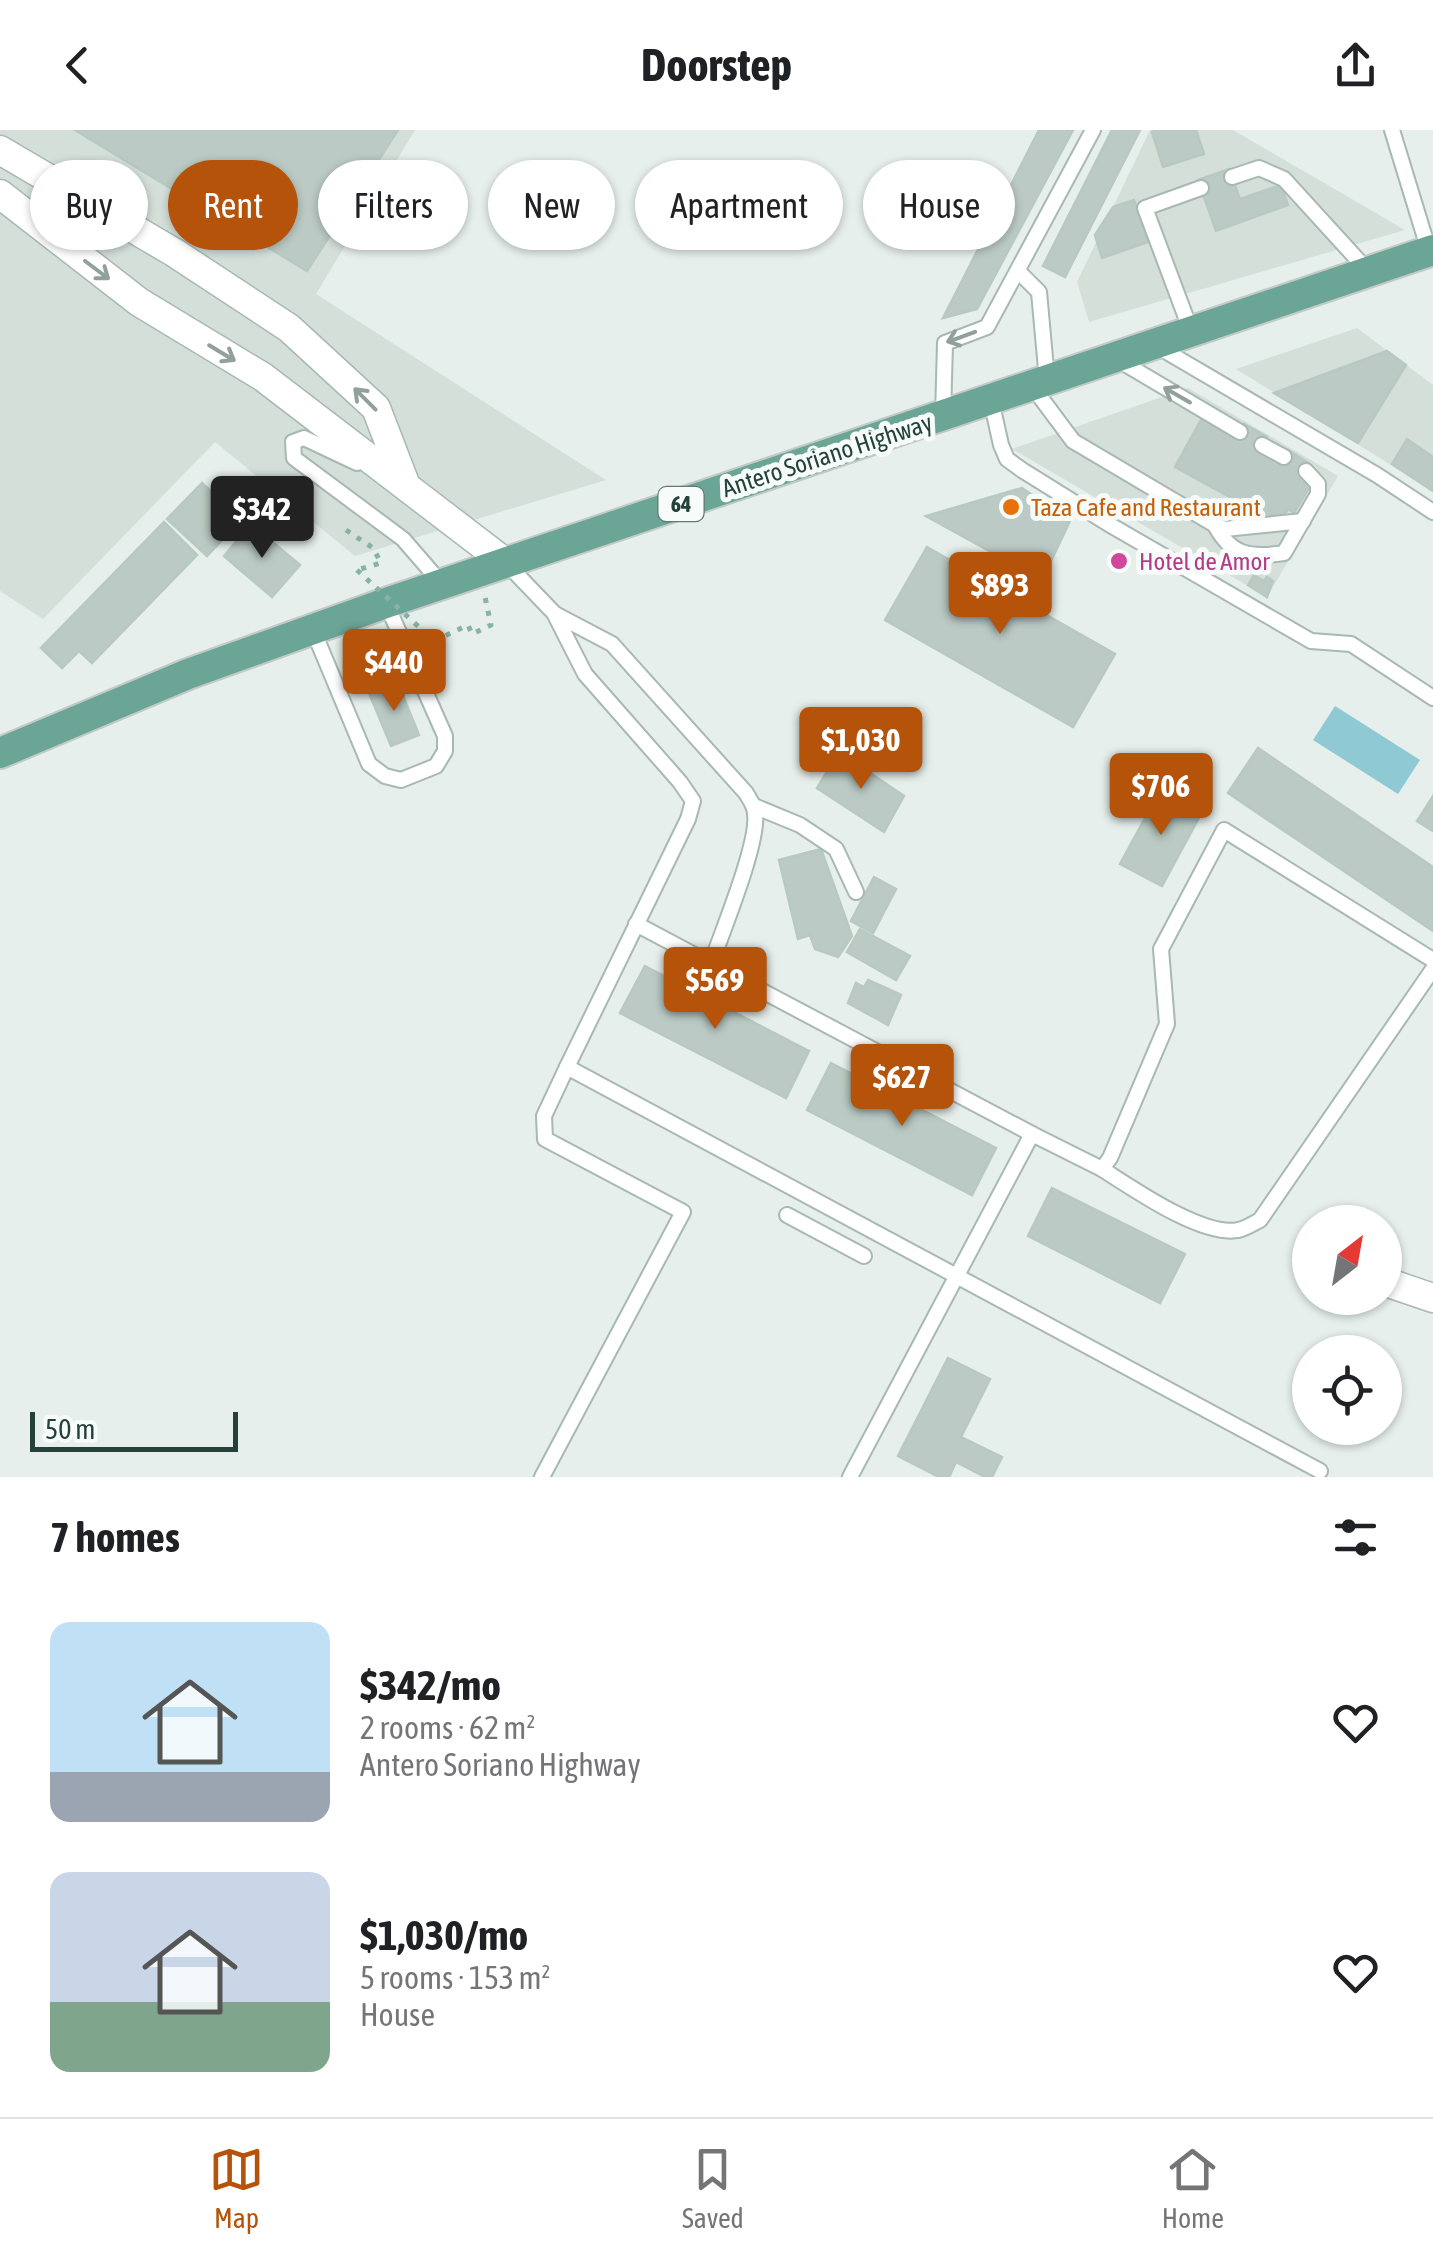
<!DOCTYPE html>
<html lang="en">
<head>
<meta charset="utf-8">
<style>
	:root { --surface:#fff; --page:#f6f6f6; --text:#202124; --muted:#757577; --line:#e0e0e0; --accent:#b45309 }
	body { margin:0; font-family:"Asap Condensed",sans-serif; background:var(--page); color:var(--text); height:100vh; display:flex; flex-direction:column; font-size:38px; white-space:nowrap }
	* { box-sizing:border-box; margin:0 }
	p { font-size:32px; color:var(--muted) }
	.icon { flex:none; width:55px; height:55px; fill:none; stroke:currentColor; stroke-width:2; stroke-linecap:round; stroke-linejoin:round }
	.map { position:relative; height:1347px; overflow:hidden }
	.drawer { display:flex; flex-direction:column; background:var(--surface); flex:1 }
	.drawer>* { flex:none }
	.hud { position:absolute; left:30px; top:30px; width:1375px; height:90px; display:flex; gap:20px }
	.needle { width:65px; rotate:31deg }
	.buttons { position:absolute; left:1292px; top:1075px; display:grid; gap:20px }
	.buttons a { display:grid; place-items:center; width:110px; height:110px; border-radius:50%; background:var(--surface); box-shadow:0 2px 8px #0004; font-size:50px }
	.scale { position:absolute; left:30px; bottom:25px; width:208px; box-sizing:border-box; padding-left:10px; border:5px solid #24423a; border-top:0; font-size:28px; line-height:35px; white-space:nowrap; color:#24423a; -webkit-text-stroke:8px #f7fbf9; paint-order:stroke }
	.price { position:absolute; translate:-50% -85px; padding:0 22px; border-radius:10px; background:var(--accent); color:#fff; font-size:32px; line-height:65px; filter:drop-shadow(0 2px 5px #0008) }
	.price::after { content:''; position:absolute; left:50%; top:60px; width:30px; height:22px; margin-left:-15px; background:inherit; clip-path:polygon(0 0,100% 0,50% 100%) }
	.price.active { background:#222; color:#fff }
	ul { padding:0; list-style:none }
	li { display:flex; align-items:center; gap:30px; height:250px; padding:0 50px }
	li span { display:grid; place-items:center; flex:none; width:280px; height:200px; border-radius:20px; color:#555 }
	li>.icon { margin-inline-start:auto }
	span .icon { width:120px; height:120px; fill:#fffc; stroke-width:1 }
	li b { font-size:42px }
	h2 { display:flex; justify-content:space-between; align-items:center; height:120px; padding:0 50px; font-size:42px }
	.pill { padding:0 35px; border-radius:45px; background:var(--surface); box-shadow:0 2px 8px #0004; font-size:35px; line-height:90px }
	.pill.active { background:var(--accent); color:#fff }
	header { display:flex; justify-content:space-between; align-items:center; height:130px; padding:0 50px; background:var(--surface); font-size:45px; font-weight:700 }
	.dock { display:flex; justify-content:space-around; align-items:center; height:140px; border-top:2px solid var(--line); background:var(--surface); font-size:28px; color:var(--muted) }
	.dock a { display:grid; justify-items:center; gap:5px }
	.dock .active { color:var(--accent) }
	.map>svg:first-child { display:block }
	.built { fill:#d4dfda }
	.water { fill:#8ec9d4 }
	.building { fill:#bbcac4; stroke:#b8c9c2; stroke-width:2.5 }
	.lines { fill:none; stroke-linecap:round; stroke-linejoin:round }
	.service-casing { stroke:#a8b8b2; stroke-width:18 }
	.minor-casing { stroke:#a8b8b2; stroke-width:31 }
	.primary-casing { stroke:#c2cac8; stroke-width:34 }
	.path { stroke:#86b3a5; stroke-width:5; stroke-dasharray:5 8; stroke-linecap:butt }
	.service { stroke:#fff; stroke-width:14 }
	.minor { stroke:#fff; stroke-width:28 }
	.primary { stroke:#6aa596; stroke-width:30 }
	.path-bridge { stroke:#86b3a5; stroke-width:5; stroke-dasharray:5 8; stroke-linecap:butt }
	.oneway { stroke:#92a09c }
	.food-dot { fill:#e8710a; stroke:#f7fbf9; stroke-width:4 }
	.hotel-dot { fill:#d1479c; stroke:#f7fbf9; stroke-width:4 }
	.labels { text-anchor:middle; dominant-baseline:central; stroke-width:10; stroke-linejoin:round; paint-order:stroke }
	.shield { fill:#f7fbf9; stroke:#637a73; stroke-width:2.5 }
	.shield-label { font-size:22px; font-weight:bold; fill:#24423a }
	.street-label { font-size:25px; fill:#24423a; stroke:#f7fbf9 }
	.food-label { font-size:25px; fill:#c56008; stroke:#f7fbf9; text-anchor:start }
	.hotel-label { font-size:25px; fill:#b23c85; stroke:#f7fbf9; text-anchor:start }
</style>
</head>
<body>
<header><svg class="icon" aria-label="back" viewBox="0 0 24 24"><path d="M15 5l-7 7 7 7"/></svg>Doorstep<svg class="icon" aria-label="share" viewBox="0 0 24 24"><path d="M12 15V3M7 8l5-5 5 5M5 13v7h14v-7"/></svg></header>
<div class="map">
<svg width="1433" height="1347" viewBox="0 0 1433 1347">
	<rect width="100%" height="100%" fill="#e6efeb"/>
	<!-- built -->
	<g class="built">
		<polygon points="0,0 415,0 316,164 606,350 355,426 215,312 43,489 0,461"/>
		<polygon points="1150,0 1233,0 1405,100 1089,192 1077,152"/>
		<polygon points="1357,198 1433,255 1433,361 1236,239"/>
		<polygon points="1188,258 1338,346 1267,467 1012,319"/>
	</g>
	<!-- water -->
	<polygon class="water" points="1335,576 1420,630 1398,664 1313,610"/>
	<!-- building -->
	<g class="building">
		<polygon points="75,0 398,0 307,141"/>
		<polygon points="1039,0 1073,0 977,179 943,188"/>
		<polygon points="1112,0 1140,0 1065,147 1043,136"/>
		<polygon points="1158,0 1196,0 1204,24 1163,37 1152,2"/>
		<polygon points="1229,39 1240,69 1281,55 1288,75 1216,101 1198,50"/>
		<polygon points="1134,70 1148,112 1102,128 1095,105 1113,77"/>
		<polygon points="1387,221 1406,235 1358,313 1274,263"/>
		<polygon points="1202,288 1236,308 1244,294 1267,307 1259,320 1280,332 1288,320 1310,334 1300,351 1310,356 1294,383 1288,379 1281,391 1272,385 1270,389 1175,337"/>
		<polygon points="1407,309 1433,327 1433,361 1392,334"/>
		<polygon points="202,353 241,390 207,426 167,389"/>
		<polygon points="1022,358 1070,391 1042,450 926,386"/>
		<polygon points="164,392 197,425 92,533 79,521 62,538 41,518"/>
		<polygon points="251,394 300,435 272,467 224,426"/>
		<polygon points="927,417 1115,524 1073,597 885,490"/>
		<polygon points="1254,445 1264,451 1267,447 1273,451 1267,467 1248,455"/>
		<polygon points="397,551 419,605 391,616 369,563"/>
		<polygon points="1258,618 1433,737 1433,801 1228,663"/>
		<polygon points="839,622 904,666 884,702 817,658"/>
		<polygon points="1161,659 1202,682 1162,756 1120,734"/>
		<polygon points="1433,666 1433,701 1417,691"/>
		<polygon points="821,719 852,806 838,827 815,819 810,805 798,809 779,730"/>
		<polygon points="874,747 896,759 873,803 851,791"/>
		<polygon points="860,799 910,826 896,850 847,822"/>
		<polygon points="645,836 809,921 786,968 620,883"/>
		<polygon points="868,850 901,865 888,895 848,873 856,853 864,857"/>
		<polygon points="831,933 996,1018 972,1065 807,980"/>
		<polygon points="1052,1058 1185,1124 1160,1173 1028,1106"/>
		<polygon points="948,1228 990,1249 961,1307 1002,1327 992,1347 985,1347 956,1332 949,1347 939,1347 898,1326"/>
	</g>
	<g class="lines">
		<defs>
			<g id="service">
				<polyline points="1392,0 1429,121"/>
				<polyline points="1232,47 1259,38 1284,49 1367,140"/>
				<polyline points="1019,142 1039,162 1047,250"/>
				<polyline points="1191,201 1145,78 1201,58"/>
				<polyline points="1155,215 1377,345 1433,382"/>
				<polyline points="1115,228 1240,302"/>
				<polyline points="1032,256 1073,311 1215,395 1225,399 1303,391"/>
				<polyline points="991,270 1001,315 1007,329 1022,340 1112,396 1311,511 1351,514 1433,568"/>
				<polyline points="943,287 945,213 987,197 1093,0"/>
				<polyline points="1262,315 1284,327"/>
				<polyline points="357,333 304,308 293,312 294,328 403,409 442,454"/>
				<path d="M1215,395C1231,426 1251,428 1284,423L1318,364V354L1306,341"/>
				<polyline points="507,434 554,483 585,544 680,652 693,671 688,689 567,937 1320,1341"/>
				<path d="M555,484L612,514L746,663C750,670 755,676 755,684C759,713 722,802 711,834"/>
				<polyline points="313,500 369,634 385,646 401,650 436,636 445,621 445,606 386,473"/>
				<polyline points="754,676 800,695 836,719 856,762"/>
				<polyline points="636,794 1032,1004 850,1347"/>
				<polyline points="1032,1004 1102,1039 1110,1028 1167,894 1161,819 1224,700 1433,830"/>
				<path d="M1102,1039C1132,1058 1202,1107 1238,1100C1245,1099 1254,1093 1260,1090L1433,839"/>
				<polyline points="787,1085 864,1126"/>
				<polyline points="542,1347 683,1082 545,1009 544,986 567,937"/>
			</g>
			<g id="minor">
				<polyline points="0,20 175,123 289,198 376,278 406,356"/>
				<polyline points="0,64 139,172 263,247 506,433"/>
				<polyline points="1386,1152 1433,1168"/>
			</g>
			<polyline id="primary" points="0,623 188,544 386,473 1433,120"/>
		</defs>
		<!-- service casing -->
		<use href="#service" class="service-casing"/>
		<!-- minor casing -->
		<use href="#minor" class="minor-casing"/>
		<!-- primary casing -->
		<use href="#primary" class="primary-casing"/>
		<!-- path -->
		<g class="path">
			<polyline points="346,400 373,418 381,433 357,440"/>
			<polyline points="434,511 468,495 472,504 491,495 485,467"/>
		</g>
		<!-- service -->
		<use href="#service" class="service"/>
		<!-- minor -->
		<use href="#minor" class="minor"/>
		<!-- primary -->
		<use href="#primary" class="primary"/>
		<!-- path-bridge -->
		<polyline class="path-bridge" points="357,440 434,511"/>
	</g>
	<!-- one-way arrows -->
	<defs><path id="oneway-shaft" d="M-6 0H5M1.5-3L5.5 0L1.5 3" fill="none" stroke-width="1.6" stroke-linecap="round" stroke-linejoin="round" transform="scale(2.5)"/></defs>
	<g class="oneway">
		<use href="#oneway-shaft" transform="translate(97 140) rotate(37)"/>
		<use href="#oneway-shaft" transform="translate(961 207) rotate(160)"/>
		<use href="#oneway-shaft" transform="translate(222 223) rotate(31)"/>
		<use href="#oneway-shaft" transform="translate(1177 265) rotate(-150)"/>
		<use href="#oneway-shaft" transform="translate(365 269) rotate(-135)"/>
	</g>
	<!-- markers -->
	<circle class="food-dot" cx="1011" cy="377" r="10"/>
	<circle class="hotel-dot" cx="1119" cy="431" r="10"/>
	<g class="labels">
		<!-- shield labels -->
		<rect class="shield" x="658.5" y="357" width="45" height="34" rx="8"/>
		<g class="shield-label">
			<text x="681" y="374">64</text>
		</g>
		<!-- street labels -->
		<g class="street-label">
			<text transform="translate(827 325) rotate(-18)">Antero Soriano Highway</text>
		</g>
		<!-- food labels -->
		<g class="food-label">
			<text x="1031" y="377">Taza Cafe and Restaurant</text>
		</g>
		<!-- hotel labels -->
		<g class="hotel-label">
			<text x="1139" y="431">Hotel de Amor</text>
		</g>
	</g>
</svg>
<div class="buttons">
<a><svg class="needle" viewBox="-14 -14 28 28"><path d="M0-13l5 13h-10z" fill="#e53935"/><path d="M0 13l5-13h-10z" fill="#757577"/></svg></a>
<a><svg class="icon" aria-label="locate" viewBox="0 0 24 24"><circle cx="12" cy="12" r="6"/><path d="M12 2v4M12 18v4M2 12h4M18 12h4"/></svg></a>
</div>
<div class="scale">50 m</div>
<b class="price active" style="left:262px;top:431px">$342</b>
<b class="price" style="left:1000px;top:507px">$893</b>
<b class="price" style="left:394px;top:584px">$440</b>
<b class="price" style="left:861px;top:662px">$1,030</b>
<b class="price" style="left:1161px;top:708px">$706</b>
<b class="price" style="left:715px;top:902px">$569</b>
<b class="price" style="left:902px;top:999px">$627</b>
<div class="hud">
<a class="pill">Buy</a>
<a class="pill active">Rent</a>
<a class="pill">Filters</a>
<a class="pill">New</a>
<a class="pill">Apartment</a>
<a class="pill">House</a>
</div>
</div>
<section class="drawer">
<h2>7 homes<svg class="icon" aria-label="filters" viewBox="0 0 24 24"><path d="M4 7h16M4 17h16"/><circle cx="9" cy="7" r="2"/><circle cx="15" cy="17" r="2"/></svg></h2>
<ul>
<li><span style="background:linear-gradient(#bfe0f5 75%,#9aa5b1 0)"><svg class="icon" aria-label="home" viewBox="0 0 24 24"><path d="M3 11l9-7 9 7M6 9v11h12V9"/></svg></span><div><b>$342/mo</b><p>2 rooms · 62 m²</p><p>Antero Soriano Highway</p></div><svg class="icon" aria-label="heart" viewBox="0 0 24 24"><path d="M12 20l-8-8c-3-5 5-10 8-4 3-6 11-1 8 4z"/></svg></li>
<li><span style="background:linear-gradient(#c9d6e8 65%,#7fa58c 0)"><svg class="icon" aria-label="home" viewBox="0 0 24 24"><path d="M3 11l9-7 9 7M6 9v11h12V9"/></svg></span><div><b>$1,030/mo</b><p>5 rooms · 153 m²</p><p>House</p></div><svg class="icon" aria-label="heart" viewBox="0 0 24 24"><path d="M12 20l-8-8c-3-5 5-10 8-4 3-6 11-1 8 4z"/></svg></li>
</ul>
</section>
<nav class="dock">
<a class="active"><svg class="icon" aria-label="map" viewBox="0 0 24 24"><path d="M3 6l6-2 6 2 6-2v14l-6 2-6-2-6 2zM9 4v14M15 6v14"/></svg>Map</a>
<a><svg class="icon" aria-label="saved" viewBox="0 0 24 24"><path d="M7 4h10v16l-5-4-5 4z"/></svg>Saved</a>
<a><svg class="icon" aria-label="home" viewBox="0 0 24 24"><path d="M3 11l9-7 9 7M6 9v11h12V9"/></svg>Home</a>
</nav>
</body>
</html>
